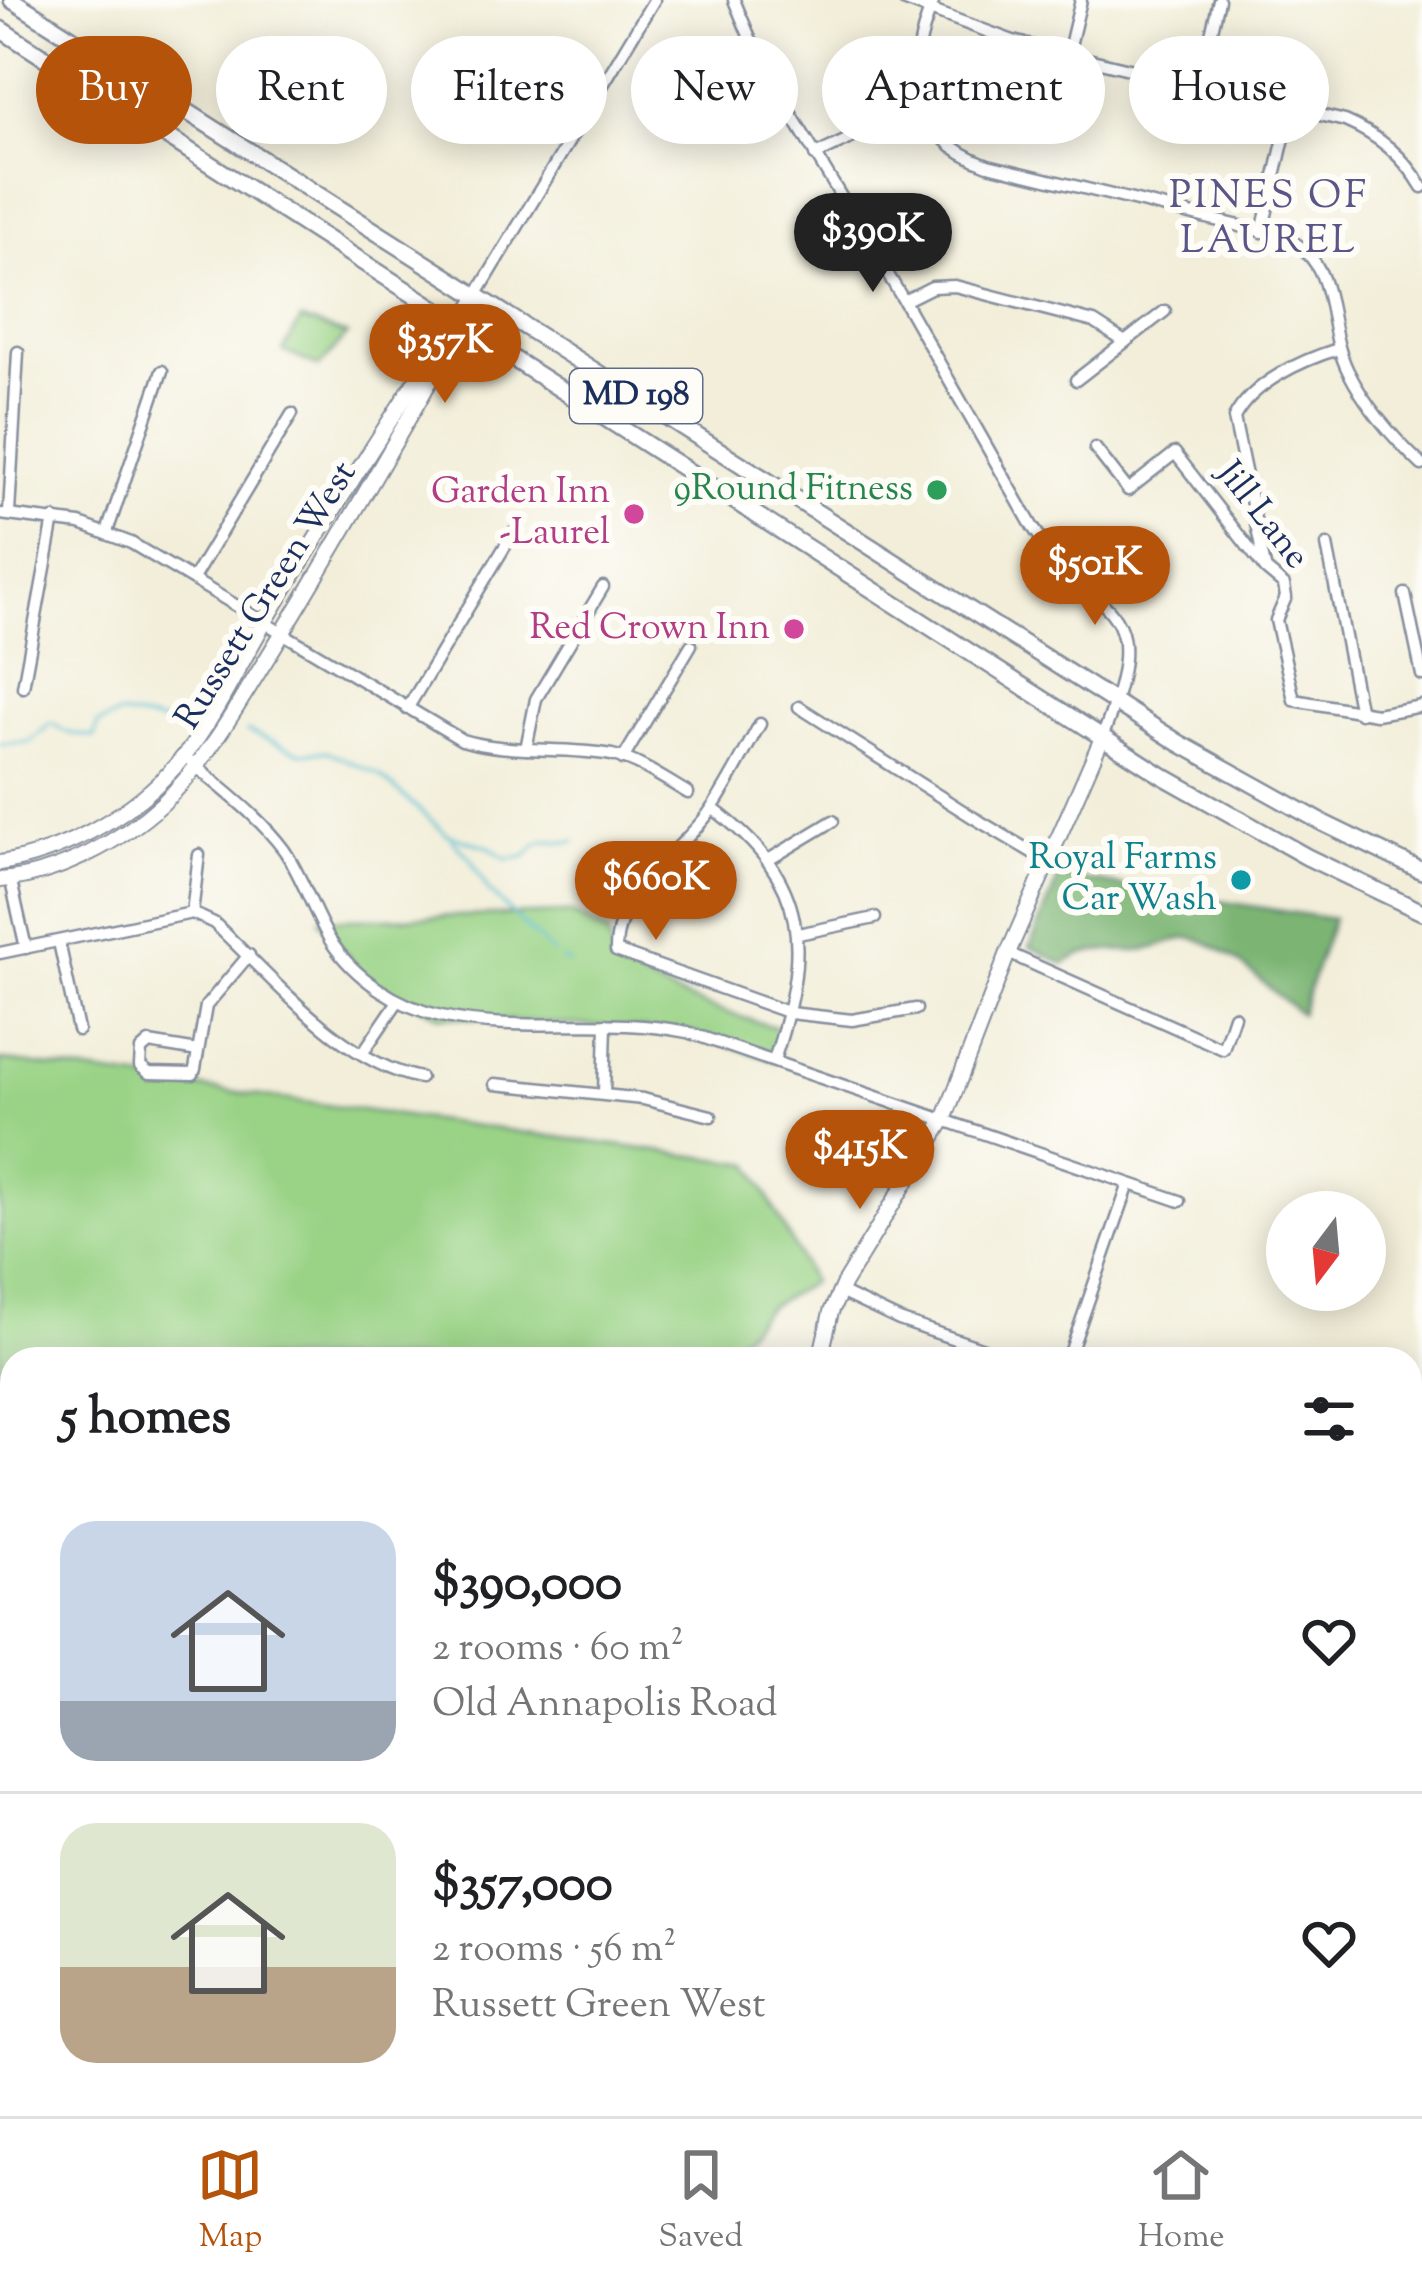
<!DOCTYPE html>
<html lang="en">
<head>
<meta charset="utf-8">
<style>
	:root { --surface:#fff; --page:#f2f2f2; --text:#202124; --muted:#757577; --line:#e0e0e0; --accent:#b45309 }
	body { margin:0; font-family:"Sorts Mill Goudy",serif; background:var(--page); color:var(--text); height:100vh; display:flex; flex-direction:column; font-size:45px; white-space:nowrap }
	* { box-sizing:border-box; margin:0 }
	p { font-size:39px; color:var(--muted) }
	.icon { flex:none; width:66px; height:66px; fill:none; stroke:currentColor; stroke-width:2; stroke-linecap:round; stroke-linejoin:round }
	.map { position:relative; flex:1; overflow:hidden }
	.sheet { position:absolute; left:0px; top:1347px; width:1422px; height:771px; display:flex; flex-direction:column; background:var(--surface); border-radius:36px 36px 0 0; box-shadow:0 6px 30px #0003 }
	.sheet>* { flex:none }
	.top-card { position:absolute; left:36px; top:36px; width:1350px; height:108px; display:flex; gap:24px }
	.needle { width:78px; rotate:196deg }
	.fabs { position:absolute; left:1266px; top:1191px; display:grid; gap:24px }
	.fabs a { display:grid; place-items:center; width:120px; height:120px; border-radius:50%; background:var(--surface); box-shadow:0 6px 30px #0003; font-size:60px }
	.price { position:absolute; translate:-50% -102px; padding:0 27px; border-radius:42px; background:var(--accent); color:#fff; font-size:39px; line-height:78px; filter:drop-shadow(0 3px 6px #0008) }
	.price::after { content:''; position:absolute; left:50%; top:72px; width:36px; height:27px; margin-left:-18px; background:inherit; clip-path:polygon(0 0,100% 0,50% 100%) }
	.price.on { background:#222; color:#fff }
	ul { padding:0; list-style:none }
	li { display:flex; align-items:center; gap:36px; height:300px; padding:0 60px }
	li+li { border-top:3px solid var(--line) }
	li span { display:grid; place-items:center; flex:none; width:336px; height:240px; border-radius:36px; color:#555 }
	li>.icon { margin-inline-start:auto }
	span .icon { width:144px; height:144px; fill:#fffc; stroke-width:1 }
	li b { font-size:51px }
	h2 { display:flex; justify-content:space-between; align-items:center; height:144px; padding:0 60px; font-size:51px }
	.chip { padding:0 42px; border-radius:54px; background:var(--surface); box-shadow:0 6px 30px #0003; font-size:42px; line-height:108px }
	.chip.on { background:var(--accent); color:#fff }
	.dock { display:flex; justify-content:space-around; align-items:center; height:168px; border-top:3px solid var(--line); background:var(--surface); font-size:33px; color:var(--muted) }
	.dock a { display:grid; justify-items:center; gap:6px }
	.dock .on { color:var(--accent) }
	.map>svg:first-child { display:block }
	.green { fill:#9ad386; stroke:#5a8172; stroke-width:3 }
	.forest { fill:#7bb573; stroke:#4b7268; stroke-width:3 }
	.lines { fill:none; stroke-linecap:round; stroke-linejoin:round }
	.stream { stroke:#54bdd1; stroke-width:3 }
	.street-casing { stroke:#868e9c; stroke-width:15 }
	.secondary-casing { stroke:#868e9c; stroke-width:18 }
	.primary-casing { stroke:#868e9c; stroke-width:20 }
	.street { stroke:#fff; stroke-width:10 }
	.secondary { stroke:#fff; stroke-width:14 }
	.primary { stroke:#fff; stroke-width:15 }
	.leisure-dot { fill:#2e9e5b; stroke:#fdfcf7; stroke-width:4.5 }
	.hotel-dot { fill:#d1479c; stroke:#fdfcf7; stroke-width:4.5 }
	.culture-dot { fill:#0f9aa8; stroke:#fdfcf7; stroke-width:4.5 }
	.labels { text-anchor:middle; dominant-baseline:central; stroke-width:12; stroke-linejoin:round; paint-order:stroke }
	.shield { fill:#fdfcf7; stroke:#5f6c8c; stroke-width:3 }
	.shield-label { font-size:33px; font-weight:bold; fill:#1b2f5e }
	.leisure-label { font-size:36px; fill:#27864d; stroke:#fdfcf7; text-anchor:end }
	.hotel-label { font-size:36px; fill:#b23c85; stroke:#fdfcf7; text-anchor:end }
	.street-label { font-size:36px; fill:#1b2f5e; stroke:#fdfcf7 }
	.culture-label { font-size:36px; fill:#0d838f; stroke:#fdfcf7; text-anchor:end }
	.neighbourhood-label { font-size:39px; letter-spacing:3px; fill:#5a5688; stroke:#fdfcf7 }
</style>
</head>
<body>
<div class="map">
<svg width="1422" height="2116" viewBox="0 0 1422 2116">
	<rect width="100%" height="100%" fill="#fdfcf7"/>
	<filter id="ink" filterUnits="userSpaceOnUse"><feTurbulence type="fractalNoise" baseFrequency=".00833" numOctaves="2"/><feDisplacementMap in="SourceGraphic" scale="24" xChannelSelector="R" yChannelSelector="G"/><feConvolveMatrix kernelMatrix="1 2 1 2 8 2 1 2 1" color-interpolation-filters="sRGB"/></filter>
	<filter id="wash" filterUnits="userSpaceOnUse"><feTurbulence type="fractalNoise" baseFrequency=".004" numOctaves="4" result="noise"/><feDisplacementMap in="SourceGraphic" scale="48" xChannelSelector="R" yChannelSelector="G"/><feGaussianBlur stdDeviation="2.7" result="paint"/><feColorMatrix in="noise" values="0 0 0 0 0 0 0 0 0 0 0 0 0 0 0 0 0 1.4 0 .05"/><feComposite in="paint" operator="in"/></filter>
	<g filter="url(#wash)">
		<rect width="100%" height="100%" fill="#f2eed9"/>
		<!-- green -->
		<g class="green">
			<polygon points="301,320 347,335 319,367 283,351"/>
			<path d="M571,913L608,934C608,986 741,1016 784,1030L774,1060L687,1032L440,1016L365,979L320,920Z"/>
			<polygon points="0,1060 751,1164 812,1282 768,1307 720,1359 12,1359 12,2106 122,2106 132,2116 0,2116"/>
			<polygon points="278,2106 1105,2106 1106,2116 264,2116"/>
		</g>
		<!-- forest -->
		<path class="forest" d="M1059,876L1333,919L1300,1014C1275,994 1222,941 1191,938C1174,937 1160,950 1137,951C1109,951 1087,947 1064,964L1030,947Z"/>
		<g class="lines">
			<!-- stream -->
			<g class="stream">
				<path d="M247,731L301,753L327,751L379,775L448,835L489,847L506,859L525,857C529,854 532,849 536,845C545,836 563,845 575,841"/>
				<polyline points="0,744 30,742 51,723 68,733 94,737 98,724 119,715 176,724"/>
				<polyline points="452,840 470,858 488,890 553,954"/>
				<polyline points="563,960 569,963"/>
			</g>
		</g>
	</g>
	<g filter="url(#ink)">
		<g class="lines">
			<defs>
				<g id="street">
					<path d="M734,0L761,64L904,301L1032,526C1099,627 1158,592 1102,738"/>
					<path d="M903,0L1013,41L1345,121C1378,135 1404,156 1422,187"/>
					<path d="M934,0C905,69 907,136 988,165L1281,236C1341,260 1323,321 1348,371C1366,407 1393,438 1422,465"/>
					<polyline points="1068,54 1081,0"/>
					<polyline points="1199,86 1219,0"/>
					<polyline points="815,155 921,105"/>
					<polyline points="1262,232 1291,108"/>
					<polyline points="904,301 932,287 955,286 1094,322 1125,342"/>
					<polyline points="459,324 654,0"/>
					<polyline points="1076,380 1165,311"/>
					<polyline points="1095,448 1128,490 1175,453 1266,570 1284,585 1286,597 1276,620 1294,700 1376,714 1422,706"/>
					<polyline points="9,513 18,352"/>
					<path d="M0,514L80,524L131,543L462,740C510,754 562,746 612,755C639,761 664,779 688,793"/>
					<polyline points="107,532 162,371"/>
					<polyline points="1327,545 1360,713"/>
					<path d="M1265,567L1234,418C1252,383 1302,360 1338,349"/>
					<polyline points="194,577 292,414"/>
					<polyline points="1405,594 1422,675"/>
					<polyline points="23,687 54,519"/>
					<polyline points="799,707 974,818 1035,854 1049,857"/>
					<polyline points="407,709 513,533"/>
					<path d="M760,724C743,754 728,786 708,814C677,855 615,894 616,951L790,1013L852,1020L916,1009"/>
					<polyline points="526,749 536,699 603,587"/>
					<polyline points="623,759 691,645"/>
					<path d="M191,762C223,790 259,816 284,850C303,878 313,911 330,940C354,978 397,1006 441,1016C521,1034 606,1015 687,1032L1180,1201"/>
					<path d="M712,808C812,881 810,951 774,1060"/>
					<polyline points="770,859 833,821"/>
					<polyline points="10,877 26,948"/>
					<polyline points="192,913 199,855"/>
					<polyline points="798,934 875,918"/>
					<polyline points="59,942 78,1030"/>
					<path d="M0,953L192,913L214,923C272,977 341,1062 420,1078"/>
					<polyline points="1008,953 1223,1049 1234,1016"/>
					<polyline points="198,1051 149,1043 141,1050 140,1066 149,1073 193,1074 195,1069 206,1006 249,955"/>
					<polyline points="362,1054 398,1001"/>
					<polyline points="495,1084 643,1099 711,1116"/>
					<polyline points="604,1094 606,1024"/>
					<polyline points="840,1292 899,1320 1013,1359"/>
					<polyline points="1068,1359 1129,1184"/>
					<polyline points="1157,2106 1158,2116"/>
					<polyline points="1298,2116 1306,2106"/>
				</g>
				<g id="secondary">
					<path d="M0,863C61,853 124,819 168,774C210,732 235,671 266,620C323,526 381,432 442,341L455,328"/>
					<path d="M0,880C56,876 122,841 163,803C207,761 237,706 269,655C331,554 390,451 449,348L459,324"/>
					<polyline points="820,1359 831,1312 844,1283 944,1120 1008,953 1102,738"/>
					<polyline points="1366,2106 1380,2116"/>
				</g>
				<g id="primary">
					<polyline points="12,0 1179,743 1323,823 1422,871"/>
					<polyline points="0,29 1161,775 1307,857 1422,912"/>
					<polyline points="422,301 432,356"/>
				</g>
			</defs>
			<!-- street casing -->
			<use href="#street" class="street-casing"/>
			<!-- secondary casing -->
			<use href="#secondary" class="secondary-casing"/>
			<!-- primary casing -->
			<use href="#primary" class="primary-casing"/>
			<!-- street -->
			<use href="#street" class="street"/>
			<!-- secondary -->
			<use href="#secondary" class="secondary"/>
			<!-- primary -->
			<use href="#primary" class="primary"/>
		</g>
	</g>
	<!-- markers -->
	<circle class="leisure-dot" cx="937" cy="490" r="12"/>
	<g class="hotel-dot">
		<circle cx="634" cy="514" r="12"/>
		<circle cx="794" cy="629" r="12"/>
	</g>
	<circle class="culture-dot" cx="1241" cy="880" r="12"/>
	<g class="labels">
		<!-- shield labels -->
		<rect class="shield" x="570" y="369" width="132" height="54" rx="9"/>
		<g class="shield-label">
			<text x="636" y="396">MD 198</text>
		</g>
		<!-- leisure labels -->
		<g class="leisure-label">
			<text x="913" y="490">9Round Fitness</text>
		</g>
		<!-- hotel labels -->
		<g class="hotel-label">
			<text x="610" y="493">Garden Inn<tspan x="610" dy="41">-Laurel</tspan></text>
			<text x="770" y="629">Red Crown Inn</text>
		</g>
		<!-- street labels -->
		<g class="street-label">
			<text transform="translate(1262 516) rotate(52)">Jill Lane</text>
			<text transform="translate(267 596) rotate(-58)">Russett Green West</text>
		</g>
		<!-- culture labels -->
		<g class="culture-label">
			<text x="1217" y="859">Royal Farms<tspan x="1217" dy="41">Car Wash</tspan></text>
		</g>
		<!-- neighbourhood labels -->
		<g class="neighbourhood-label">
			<text x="1269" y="198">PINES OF<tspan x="1269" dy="45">LAUREL</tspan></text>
		</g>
	</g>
</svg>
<div class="fabs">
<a><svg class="needle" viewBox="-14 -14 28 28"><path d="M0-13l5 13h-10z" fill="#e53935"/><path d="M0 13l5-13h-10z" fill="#757577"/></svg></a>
</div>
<b class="price on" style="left:873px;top:295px">$390K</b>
<b class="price" style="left:445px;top:406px">$357K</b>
<b class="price" style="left:1095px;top:628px">$501K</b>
<b class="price" style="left:656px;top:943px">$660K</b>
<b class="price" style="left:860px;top:1212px">$415K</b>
<div class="top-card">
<a class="chip on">Buy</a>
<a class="chip">Rent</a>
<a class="chip">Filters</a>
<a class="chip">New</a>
<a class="chip">Apartment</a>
<a class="chip">House</a>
</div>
<section class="sheet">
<h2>5 homes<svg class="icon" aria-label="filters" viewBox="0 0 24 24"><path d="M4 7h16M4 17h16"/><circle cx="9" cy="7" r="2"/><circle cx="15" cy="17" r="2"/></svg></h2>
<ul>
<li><span style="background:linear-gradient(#c9d6e8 75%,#9aa5b1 0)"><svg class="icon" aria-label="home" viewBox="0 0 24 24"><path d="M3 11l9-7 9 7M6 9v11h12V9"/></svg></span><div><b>$390,000</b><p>2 rooms · 60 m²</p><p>Old Annapolis Road</p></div><svg class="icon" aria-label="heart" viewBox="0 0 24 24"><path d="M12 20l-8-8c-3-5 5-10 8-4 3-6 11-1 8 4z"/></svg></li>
<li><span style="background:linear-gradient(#dfe7d0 60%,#b9a48a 0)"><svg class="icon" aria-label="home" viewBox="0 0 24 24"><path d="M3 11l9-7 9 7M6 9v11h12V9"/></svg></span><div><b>$357,000</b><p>2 rooms · 56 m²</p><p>Russett Green West</p></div><svg class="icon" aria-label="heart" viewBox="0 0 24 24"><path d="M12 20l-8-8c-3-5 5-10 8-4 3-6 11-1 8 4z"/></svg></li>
</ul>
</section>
</div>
<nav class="dock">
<a class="on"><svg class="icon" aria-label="map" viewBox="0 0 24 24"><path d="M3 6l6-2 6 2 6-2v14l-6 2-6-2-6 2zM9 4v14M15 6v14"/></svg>Map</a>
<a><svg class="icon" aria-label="saved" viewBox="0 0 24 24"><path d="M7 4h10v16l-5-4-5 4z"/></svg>Saved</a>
<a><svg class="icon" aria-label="home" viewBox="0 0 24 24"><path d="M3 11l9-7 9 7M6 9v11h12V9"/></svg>Home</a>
</nav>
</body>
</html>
